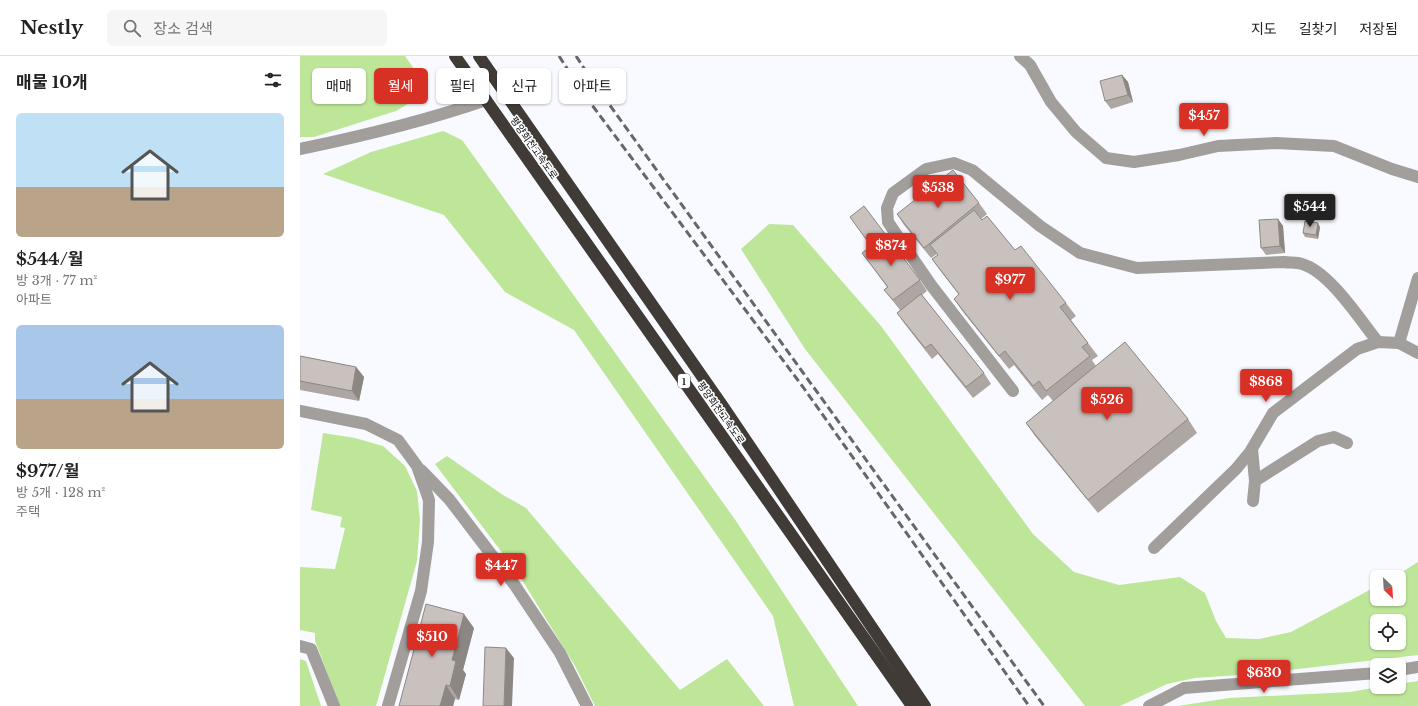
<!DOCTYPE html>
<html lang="ko">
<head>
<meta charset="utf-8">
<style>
	:root { --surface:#fff; --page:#f6f6f6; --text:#222; --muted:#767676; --line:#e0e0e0; --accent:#d93025 }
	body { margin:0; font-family:"Libre Baskerville","Noto Sans KR",serif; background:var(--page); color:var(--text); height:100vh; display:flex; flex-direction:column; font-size:15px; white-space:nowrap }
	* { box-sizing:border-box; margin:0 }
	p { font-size:13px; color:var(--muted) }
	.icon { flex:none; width:22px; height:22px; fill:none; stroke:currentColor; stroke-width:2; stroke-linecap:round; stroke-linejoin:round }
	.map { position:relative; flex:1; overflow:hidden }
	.panel { display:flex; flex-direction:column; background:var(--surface); width:300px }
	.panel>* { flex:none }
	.top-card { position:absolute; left:12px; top:12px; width:380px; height:36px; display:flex; gap:8px }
	.needle { width:26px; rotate:155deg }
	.buttons { position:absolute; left:1070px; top:514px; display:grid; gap:8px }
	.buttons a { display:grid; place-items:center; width:36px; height:36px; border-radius:6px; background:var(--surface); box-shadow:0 1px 3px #0004; font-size:20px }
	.price { position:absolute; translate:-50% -34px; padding:0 9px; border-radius:4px; background:var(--accent); color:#fff; font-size:13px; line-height:26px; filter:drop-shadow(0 1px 2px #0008) }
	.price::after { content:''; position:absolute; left:50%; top:24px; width:12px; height:9px; margin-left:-6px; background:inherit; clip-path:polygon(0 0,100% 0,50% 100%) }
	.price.selected { background:#222; color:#fff }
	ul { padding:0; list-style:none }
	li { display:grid; align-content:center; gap:8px; height:212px; padding:0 16px }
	li span { display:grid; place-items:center; height:124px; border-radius:6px; color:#555 }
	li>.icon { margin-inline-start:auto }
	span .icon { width:72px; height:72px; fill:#fffc; stroke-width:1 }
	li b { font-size:17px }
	h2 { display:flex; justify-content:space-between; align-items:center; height:48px; padding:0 16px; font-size:17px }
	.chip { padding:0 14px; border-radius:6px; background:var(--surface); box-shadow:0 1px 3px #0004; font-size:14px; line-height:36px }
	.chip.selected { background:var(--accent); color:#fff }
	header { display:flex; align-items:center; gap:24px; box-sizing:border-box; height:56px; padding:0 20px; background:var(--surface); border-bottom:1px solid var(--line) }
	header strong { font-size:19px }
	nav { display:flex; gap:22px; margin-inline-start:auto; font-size:14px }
	.search { width:280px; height:36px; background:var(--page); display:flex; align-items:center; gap:10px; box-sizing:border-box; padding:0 14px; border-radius:6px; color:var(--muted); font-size:15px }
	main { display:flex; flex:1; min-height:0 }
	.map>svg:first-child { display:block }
	.green { fill:#bee698; fill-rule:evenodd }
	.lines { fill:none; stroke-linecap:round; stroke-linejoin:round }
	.minor { stroke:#a19e9c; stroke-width:12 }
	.highway { stroke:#403b36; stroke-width:12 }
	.rail { stroke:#66676a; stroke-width:3; stroke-dasharray:8 4; stroke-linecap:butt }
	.wall { fill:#ada6a3 }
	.shaded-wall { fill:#8d8784 }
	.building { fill:#c9c1bd; stroke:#8d8784 }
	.labels { text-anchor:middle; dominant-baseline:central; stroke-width:3; stroke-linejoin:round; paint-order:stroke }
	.shield { fill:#fff; stroke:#575859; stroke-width:1 }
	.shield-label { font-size:9px; font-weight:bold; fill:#0f1012 }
	.street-label { font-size:10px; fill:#0f1012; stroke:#fff }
</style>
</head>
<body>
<header>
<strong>Nestly</strong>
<div class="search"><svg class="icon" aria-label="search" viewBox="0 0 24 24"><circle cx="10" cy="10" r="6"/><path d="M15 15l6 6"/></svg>장소 검색</div>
<nav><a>지도</a><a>길찾기</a><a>저장됨</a></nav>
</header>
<main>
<section class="panel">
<h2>매물 10개<svg class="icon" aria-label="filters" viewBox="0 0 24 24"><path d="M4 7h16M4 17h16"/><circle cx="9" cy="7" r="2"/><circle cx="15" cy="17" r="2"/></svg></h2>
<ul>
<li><span style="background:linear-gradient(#bfe0f5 60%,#b9a48a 0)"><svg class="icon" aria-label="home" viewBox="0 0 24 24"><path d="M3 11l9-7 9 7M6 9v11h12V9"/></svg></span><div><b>$544/월</b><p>방 3개 · 77 m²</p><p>아파트</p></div></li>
<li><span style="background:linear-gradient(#a9c7e8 60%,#b9a48a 0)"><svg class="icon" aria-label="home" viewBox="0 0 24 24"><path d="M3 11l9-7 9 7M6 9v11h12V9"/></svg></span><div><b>$977/월</b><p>방 5개 · 128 m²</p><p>주택</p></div></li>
</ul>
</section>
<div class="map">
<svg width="1118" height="650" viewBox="0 0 1118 650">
	<rect width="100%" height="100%" fill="#f9faff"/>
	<!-- green -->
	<g class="green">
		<polygon points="0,0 105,0 119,20 123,39 96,55 14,81 0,81"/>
		<polygon points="143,75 162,84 434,462 558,650 494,650 473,560 274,274 205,236 144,159 23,118 71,96"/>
		<path d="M469,168L493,169L581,270L733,478L774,516L819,529L880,521L905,537L916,565L926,582L959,583L991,576L1077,530V543H1099V521H1094L1118,506V599L956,618L895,622L867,628L820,650H785L505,293L441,193ZM1077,565H1099V587H1077Z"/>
		<polygon points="23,377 55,382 83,390 105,410 117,435 120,464 117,505 76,650 40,650 15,585 15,577 0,574 0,511 35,513 45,472 40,471 42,461 11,454"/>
		<polygon points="147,400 203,439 226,452 380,634 427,603 464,650 295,650 275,610 219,519 135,408"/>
		<polygon points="0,603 6,605 21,650 0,650"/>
		<polygon points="1118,625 1118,650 878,650 929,642 1050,636 1078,631 1099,631 1099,628"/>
	</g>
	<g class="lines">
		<!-- minor -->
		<g class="minor">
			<polyline points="720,0 730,9 751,46 776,76 806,102 834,106 879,99 918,90 976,87 1034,90 1092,113 1118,121"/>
			<path d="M0,93C63,80 125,65 186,44"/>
			<polyline points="1099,287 1118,222"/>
			<path d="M713,335L631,229L588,166L587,152L593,137L626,113L654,107L672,114L740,170L780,197L837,212L984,206C989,207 997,206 1002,208C1030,216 1060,264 1078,286"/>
			<polyline points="0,355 66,368 98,384 117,410 129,444 128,486 121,535 88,650"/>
			<polyline points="952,393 955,425"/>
			<polyline points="121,414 149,443 214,528 260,597 287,650"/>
			<polyline points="953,445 955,425 1018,385 1034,381 1047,387"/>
			<polyline points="854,492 936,413 950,396 973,357 1057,293 1078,286 1099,287 1118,297"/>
			<polyline points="0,590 11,593 34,650"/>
			<polyline points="1099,614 1118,611"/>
			<polyline points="849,650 884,632 1077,617"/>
		</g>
		<!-- highway -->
		<g class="highway">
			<polyline points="155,0 612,650"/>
			<polyline points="179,0 424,352 625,650"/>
		</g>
		<!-- rail -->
		<g class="rail">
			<polyline points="259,0 283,37 503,331 729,650"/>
			<polyline points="276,0 293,26 744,650"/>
		</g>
	</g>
	<!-- wall -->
	<g class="wall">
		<polygon points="822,19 828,26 833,46 811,53 805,45"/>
		<polygon points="679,147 687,158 681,163 715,194 766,247 776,260 771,264 788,287 798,300 792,304 796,310 888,363 897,377 798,457 735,380 726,367 753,345 748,339 742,344 714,309 709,313 663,256 654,243 659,239 642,217 632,203 638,199 637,198 631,202 604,169 597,158"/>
		<polygon points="550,161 620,224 627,235 622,239 684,317 691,328 673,342 638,298 632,303 604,267 597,257 600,254 584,234 587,231 562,197 571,190"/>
		<polygon points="978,163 983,170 985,197 966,199 961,192"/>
		<polygon points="1020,171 1018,183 1005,181 1003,177"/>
		<polygon points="0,300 56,311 64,321 59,345 0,334"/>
		<polygon points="174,572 163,614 166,618 159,644 155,643 153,650 99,650"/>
	</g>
	<!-- shaded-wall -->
	<g class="shaded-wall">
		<polygon points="822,19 828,26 833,46 828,39"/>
		<polygon points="978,163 983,170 985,197 980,190"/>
		<polygon points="1018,167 1020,171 1018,183 1016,179"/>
		<polygon points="56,311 64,321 59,345 52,335"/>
		<polygon points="164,558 174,572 163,614 166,618 159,644 150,630 152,604"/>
		<polygon points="206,592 214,602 212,650 204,650"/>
		<polygon points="146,629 155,643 153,650 140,650"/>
	</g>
	<!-- building -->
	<g class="building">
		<polygon points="822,19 828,39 805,45 800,25"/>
		<polygon points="653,114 679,147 624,192 597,158"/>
		<polygon points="564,150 586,179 571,190 550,161"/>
		<polygon points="674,154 682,164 687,160 715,194 721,190 766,247 760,251 788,287 782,291 790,300 746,335 739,325 733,330 705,295 699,300 654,243 659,238 632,203 638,199 630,189"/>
		<polygon points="978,163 980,190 961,192 959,164"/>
		<polygon points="1005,165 1018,167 1016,179 1003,177"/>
		<polygon points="586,179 620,224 593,244 584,234 588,231 562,197"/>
		<polygon points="621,238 684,317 666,331 631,288 625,292 597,257"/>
		<polygon points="825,286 888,363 788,444 726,367"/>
		<polygon points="0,300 56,311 52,335 0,325"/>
		<polygon points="126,548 164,558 152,604 156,605 150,630 146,629 140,650 99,650"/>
		<polygon points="185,591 206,592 204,650 183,650"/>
	</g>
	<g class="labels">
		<!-- shield labels -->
		<rect class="shield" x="378" y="318" width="12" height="14" rx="3"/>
		<g class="shield-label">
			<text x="384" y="325">1</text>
		</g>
		<!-- street labels -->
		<g class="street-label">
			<text transform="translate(234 92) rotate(55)">평양희천고속도로</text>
			<text transform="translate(421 357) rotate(55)">평양희천고속도로</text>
		</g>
	</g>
</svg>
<div class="buttons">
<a><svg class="needle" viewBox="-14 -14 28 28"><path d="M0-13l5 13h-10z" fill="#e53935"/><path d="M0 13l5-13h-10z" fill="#767676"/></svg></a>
<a><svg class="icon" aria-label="locate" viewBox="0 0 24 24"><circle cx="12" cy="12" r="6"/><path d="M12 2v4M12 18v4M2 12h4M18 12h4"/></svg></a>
<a><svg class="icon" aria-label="layers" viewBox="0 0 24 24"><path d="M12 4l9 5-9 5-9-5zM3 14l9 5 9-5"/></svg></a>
</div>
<b class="price" style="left:904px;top:81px">$457</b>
<b class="price" style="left:638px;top:153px">$538</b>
<b class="price selected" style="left:1010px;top:172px">$544</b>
<b class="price" style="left:591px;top:211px">$874</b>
<b class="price" style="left:710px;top:245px">$977</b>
<b class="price" style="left:966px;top:347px">$868</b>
<b class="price" style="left:807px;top:365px">$526</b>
<b class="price" style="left:201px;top:531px">$447</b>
<b class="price" style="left:132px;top:602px">$510</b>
<b class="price" style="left:964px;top:638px">$630</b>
<div class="top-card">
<a class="chip">매매</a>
<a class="chip selected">월세</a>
<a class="chip">필터</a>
<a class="chip">신규</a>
<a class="chip">아파트</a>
</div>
</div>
</main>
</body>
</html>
